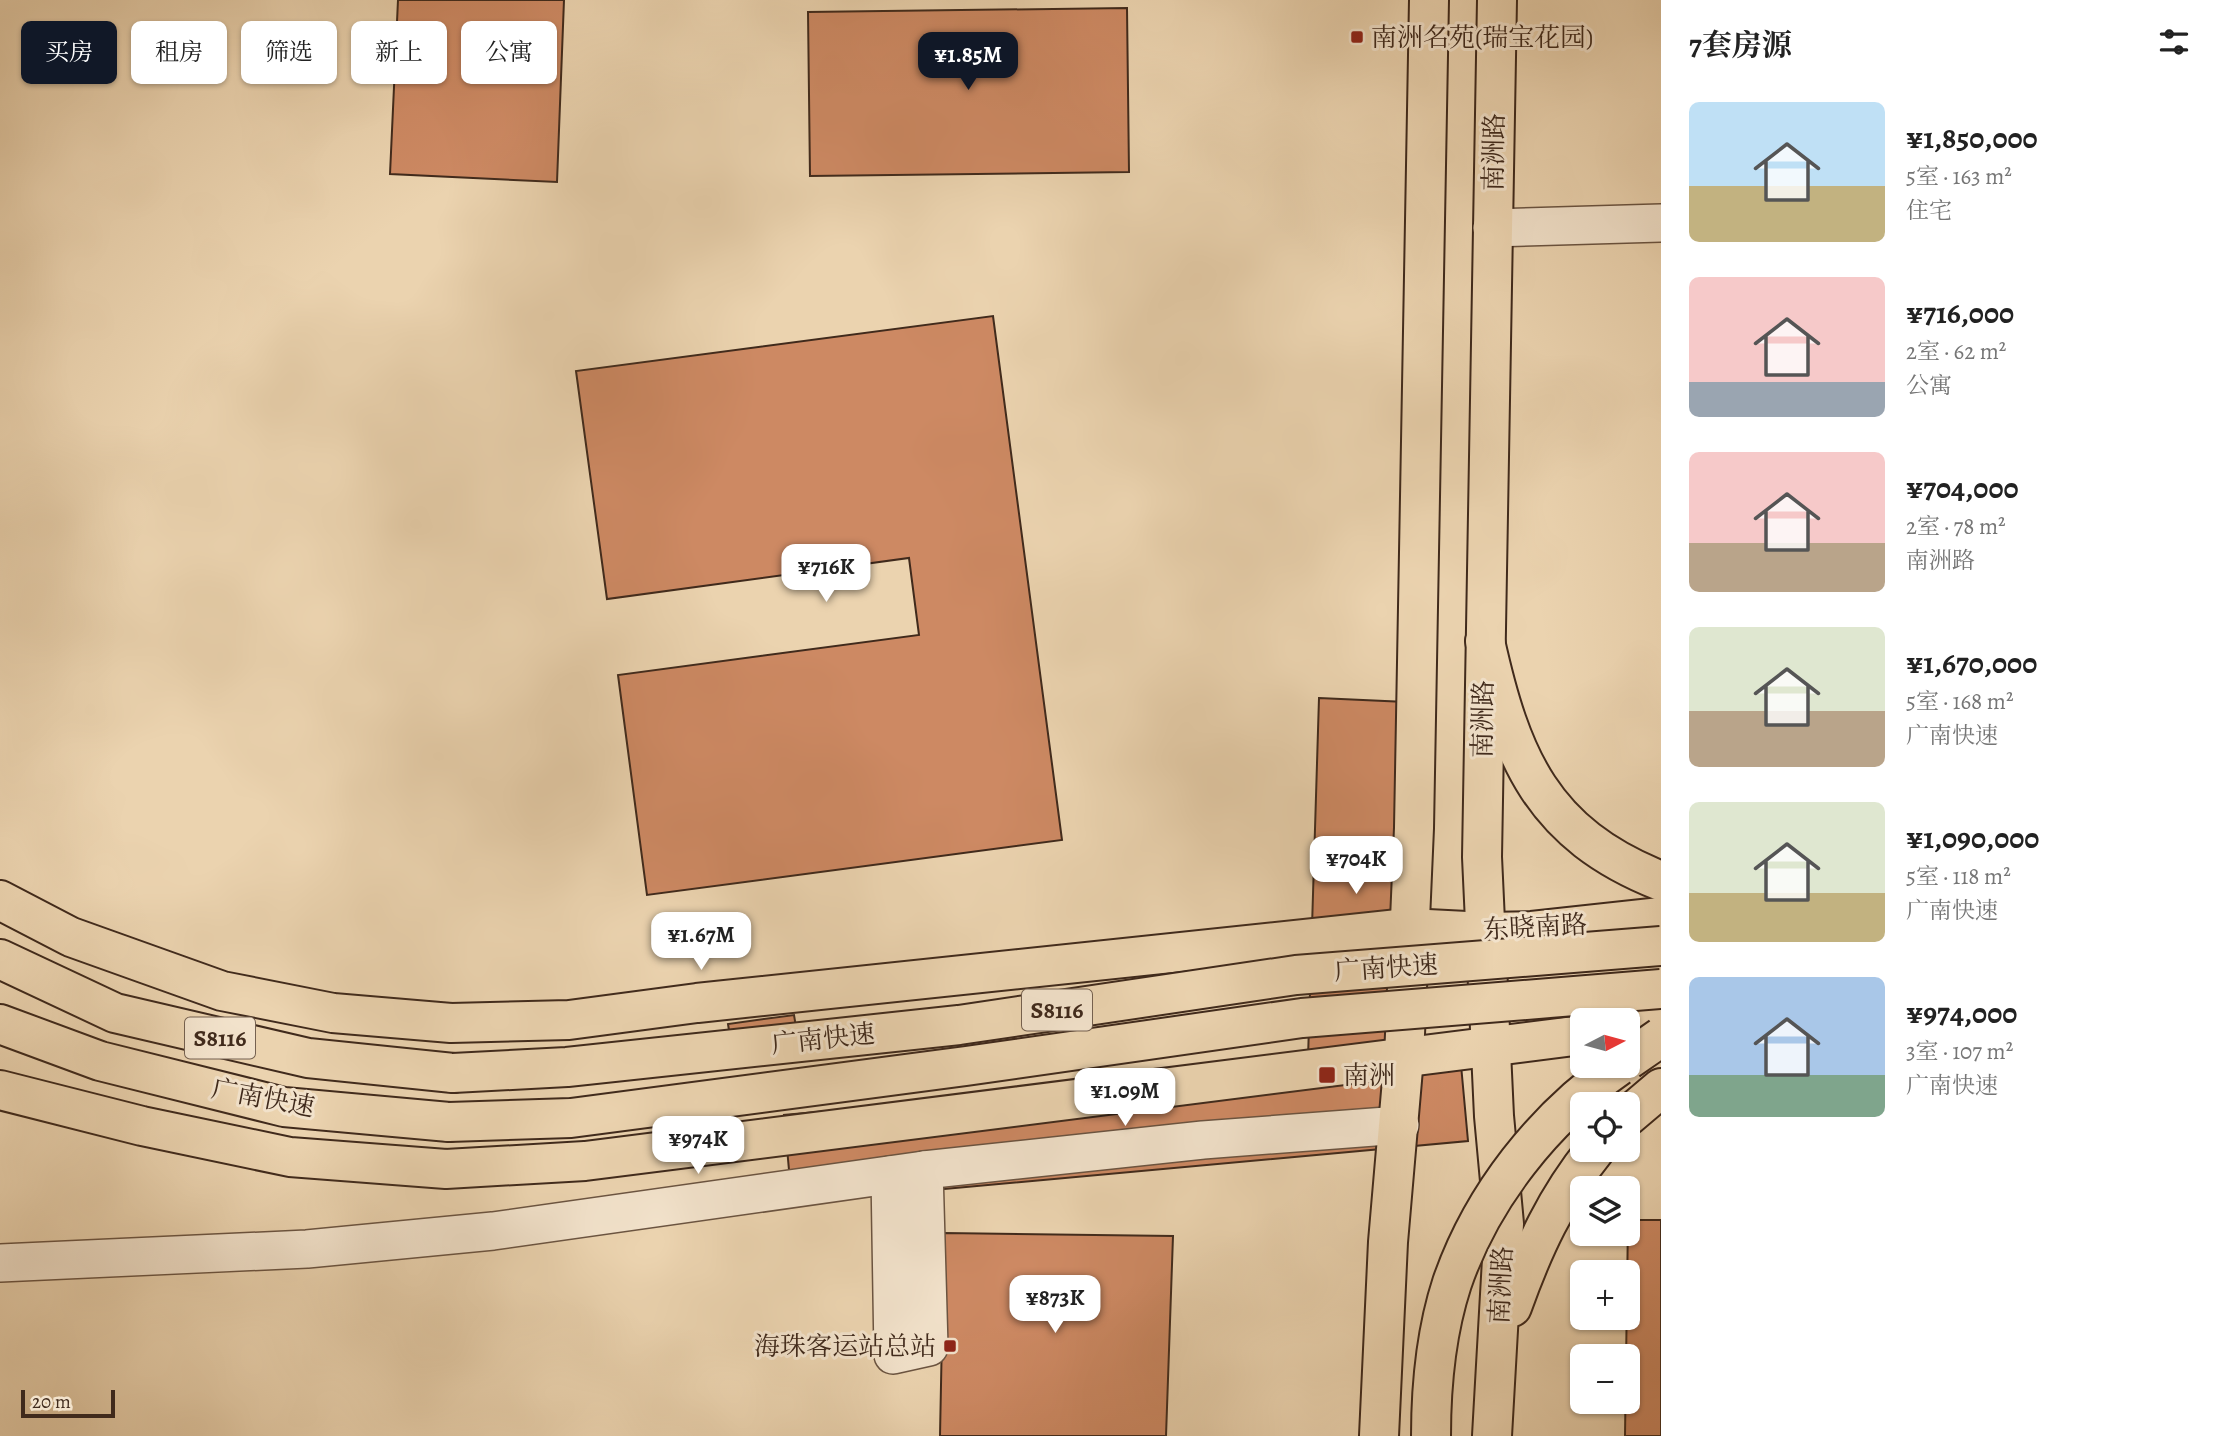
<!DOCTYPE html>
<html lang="zh">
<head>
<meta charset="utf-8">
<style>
	:root { --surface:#fff; --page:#f2f2f2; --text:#222; --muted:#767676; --accent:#111827 }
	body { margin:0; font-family:Alegreya,"Noto Serif SC",serif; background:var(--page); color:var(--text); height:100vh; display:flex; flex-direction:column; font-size:26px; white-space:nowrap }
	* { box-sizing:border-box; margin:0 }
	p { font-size:23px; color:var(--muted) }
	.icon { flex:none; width:38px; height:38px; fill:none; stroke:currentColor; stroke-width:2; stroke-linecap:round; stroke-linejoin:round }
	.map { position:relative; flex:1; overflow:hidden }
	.drawer { display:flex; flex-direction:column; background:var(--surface); width:560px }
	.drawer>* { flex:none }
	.hud { position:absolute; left:21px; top:21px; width:665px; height:63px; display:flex; gap:14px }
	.needle { width:46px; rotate:84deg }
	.controls { position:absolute; left:1570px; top:1008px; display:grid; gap:14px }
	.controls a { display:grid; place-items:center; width:70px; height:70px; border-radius:10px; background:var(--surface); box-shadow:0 2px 5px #0004; font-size:35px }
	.scale { position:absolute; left:21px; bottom:18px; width:94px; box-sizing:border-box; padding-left:7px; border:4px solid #402a1c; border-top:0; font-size:19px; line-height:24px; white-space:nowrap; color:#402a1c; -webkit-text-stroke:5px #f2e2cb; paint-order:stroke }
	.price { position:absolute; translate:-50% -60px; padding:0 16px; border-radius:14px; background:#fff; color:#222; font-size:23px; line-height:46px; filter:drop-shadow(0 2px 4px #0008) }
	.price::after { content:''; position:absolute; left:50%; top:42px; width:21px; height:16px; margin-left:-10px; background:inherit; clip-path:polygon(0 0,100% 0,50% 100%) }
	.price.selected { background:var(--accent); color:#fff }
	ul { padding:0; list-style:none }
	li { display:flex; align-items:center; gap:21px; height:175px; padding:0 28px }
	li span { display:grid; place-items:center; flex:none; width:196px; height:140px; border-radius:10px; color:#555 }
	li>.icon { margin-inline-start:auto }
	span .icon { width:84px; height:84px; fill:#fffc; stroke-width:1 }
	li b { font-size:30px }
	h2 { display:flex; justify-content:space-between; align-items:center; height:84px; padding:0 28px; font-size:30px }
	.pill { padding:0 24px; border-radius:10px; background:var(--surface); box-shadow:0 2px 5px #0004; font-size:24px; line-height:63px }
	.pill.selected { background:var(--accent); color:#fff }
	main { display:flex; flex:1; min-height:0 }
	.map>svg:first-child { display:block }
	.building { fill:#cd8963; stroke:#402a1c; stroke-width:2 }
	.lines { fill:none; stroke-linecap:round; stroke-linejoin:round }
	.minor-casing { stroke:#6b5441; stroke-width:40 }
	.major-casing { stroke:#402a1c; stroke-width:42 }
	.highway-casing { stroke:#402a1c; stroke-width:42 }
	.minor { stroke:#f2e2cb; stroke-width:37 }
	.major { stroke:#ebd3af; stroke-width:38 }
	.highway { stroke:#ebd3af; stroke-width:38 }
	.highway-bridge-casing { stroke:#402a1c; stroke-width:42; stroke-linecap:butt }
	.highway-bridge { stroke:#ebd3af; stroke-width:38 }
	.poi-dot { fill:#8f2418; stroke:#f2e2cb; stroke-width:2.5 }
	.labels { text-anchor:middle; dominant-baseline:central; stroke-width:6; stroke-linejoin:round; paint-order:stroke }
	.shield { fill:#f2e2cb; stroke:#756150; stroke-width:2 }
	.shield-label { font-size:24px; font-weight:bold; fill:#402a1c }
	.poi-label { font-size:26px; fill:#402a1c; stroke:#f2e2cb; text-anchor:start }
	.street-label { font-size:26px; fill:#402a1c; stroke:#f2e2cb }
</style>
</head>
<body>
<main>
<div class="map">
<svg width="1661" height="1436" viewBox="0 0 1661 1436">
	<rect width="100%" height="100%" fill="#ebd3af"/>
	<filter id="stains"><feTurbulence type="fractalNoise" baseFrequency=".00286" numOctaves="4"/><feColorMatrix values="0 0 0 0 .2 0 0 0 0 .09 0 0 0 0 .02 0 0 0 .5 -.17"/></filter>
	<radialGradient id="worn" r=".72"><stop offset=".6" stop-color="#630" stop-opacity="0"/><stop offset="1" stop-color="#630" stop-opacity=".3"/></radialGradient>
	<!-- building -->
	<g class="building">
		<polygon points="398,0 564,0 557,182 390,174"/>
		<polygon points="1127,8 1129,172 810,176 808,12"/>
		<polygon points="993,316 1062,840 647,895 618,675 919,635 909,558 607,599 576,371"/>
		<polygon points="1319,698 1406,702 1393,1094 1307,1091"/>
		<polygon points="794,1015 798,1039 732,1049 728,1024"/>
		<polygon points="1460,1054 1468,1141 792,1203 784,1115"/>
		<polygon points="1628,1220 1661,1220 1661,1436 1625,1436"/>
		<polygon points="944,1233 1173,1236 1166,1436 940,1436"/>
	</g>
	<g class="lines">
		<defs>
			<g id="minor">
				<polyline points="1492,228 1661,223"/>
				<polyline points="890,1175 893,1355 929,1347 924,1170"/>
				<polyline points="0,1263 307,1249 493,1231 924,1170 1203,1140 1400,1125"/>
			</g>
			<g id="major">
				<polyline points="0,900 71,937 222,991 333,1013 451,1023 569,1020 697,1003 1408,928 1486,932 1532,931 1661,917"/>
				<polyline points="1628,1030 1661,1026"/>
				<polyline points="0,1090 142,1126 290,1157 446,1169 585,1161 1582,1035"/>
				<polyline points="1628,1116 1661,1088"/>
				<path d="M1512,1307C1533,1248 1556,1198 1595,1150"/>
				<polyline points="1379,1436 1388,1242 1404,1057 1414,828 1429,0"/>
				<polyline points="1492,1436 1504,1224 1494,1116 1482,857 1497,0"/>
			</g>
			<g id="highway">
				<path d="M1485,641C1511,758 1542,834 1661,881"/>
				<polyline points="0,959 115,1013 308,1058 453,1073"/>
				<polyline points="0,1024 100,1061 284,1107 449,1122"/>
			</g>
		</defs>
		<!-- minor casing -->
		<use href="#minor" class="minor-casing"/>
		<!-- major casing -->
		<use href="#major" class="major-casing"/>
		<!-- highway casing -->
		<use href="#highway" class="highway-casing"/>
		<!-- minor -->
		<use href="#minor" class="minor"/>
		<!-- major -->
		<use href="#major" class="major"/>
		<!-- highway -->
		<use href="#highway" class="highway"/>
		<defs>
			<g id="highway-bridge">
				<polyline points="1628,1060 1661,1037"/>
				<polyline points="453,1073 567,1067 959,1025 1296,975 1661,946"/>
				<polyline points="449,1122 571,1118 966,1066 1302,1018 1661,989"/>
				<path d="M1431,1436C1431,1385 1436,1332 1452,1283C1482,1196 1544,1118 1619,1066"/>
			</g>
		</defs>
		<!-- highway-bridge casing -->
		<use href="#highway-bridge" class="highway-bridge-casing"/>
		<!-- highway-bridge -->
		<use href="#highway-bridge" class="highway-bridge"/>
	</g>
	<!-- markers -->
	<g class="poi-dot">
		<rect x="1350" y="30" width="14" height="14" rx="3.5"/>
		<rect x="1318" y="1066" width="18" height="18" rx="3.5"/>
		<rect x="943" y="1339" width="14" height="14" rx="3.5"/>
	</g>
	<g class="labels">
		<!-- shield labels -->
		<g class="shield">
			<rect x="1022" y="989.5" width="70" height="41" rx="5"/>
			<rect x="185" y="1017.5" width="70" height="41" rx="5"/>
		</g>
		<g class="shield-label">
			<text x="1057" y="1010">S8116</text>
			<text x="220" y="1038">S8116</text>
		</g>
		<!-- poi labels -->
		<g class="poi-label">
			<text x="1371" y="37">南洲名苑(瑞宝花园)</text>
			<text x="1343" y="1075">南洲</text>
			<text x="936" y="1346" text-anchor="end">海珠客运站总站</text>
		</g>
		<!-- street labels -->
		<g class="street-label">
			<text transform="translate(1494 152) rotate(-89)">南洲路</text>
			<text transform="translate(1483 719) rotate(-89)">南洲路</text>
			<text transform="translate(1535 927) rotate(-3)">东晓南路</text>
			<text transform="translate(1386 968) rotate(-4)">广南快速</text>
			<text transform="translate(823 1039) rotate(-6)">广南快速</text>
			<text transform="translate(263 1098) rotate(11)">广南快速</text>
			<text transform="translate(1501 1285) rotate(-87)">南洲路</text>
		</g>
	</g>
	<rect width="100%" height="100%" filter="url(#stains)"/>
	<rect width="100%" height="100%" fill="url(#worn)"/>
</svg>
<div class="controls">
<a><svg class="needle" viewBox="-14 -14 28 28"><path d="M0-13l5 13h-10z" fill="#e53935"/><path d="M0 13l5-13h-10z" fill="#767676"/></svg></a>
<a><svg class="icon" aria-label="locate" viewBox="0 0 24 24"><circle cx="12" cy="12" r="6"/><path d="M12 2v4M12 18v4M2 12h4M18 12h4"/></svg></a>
<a><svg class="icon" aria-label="layers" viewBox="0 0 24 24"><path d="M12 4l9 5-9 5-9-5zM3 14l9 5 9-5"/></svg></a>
<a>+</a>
<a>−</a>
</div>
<div class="scale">20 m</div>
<b class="price selected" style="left:968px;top:92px">¥1.85M</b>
<b class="price" style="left:826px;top:604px">¥716K</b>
<b class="price" style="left:1356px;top:896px">¥704K</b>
<b class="price" style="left:701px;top:972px">¥1.67M</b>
<b class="price" style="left:1125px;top:1128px">¥1.09M</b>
<b class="price" style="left:698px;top:1176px">¥974K</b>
<b class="price" style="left:1055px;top:1335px">¥873K</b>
<div class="hud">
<a class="pill selected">买房</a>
<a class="pill">租房</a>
<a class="pill">筛选</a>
<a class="pill">新上</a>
<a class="pill">公寓</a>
</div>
</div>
<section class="drawer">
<h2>7套房源<svg class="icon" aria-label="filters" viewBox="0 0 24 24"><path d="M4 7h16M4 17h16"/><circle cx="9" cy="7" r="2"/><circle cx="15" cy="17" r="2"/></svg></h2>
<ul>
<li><span style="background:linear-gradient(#bfe0f5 60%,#c2b280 0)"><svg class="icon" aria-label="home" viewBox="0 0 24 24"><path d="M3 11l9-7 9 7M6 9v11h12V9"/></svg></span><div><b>¥1,850,000</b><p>5室 · 163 m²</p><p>住宅</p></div></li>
<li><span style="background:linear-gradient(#f6c9c9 75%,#9aa5b1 0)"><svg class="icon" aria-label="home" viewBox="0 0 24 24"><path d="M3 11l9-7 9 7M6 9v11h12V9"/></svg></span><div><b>¥716,000</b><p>2室 · 62 m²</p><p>公寓</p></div></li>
<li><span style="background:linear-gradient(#f6c9c9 65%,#b9a48a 0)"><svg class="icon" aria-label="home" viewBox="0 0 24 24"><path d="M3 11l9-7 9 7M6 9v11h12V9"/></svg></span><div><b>¥704,000</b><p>2室 · 78 m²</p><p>南洲路</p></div></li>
<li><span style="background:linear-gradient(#dfe7d0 60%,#b9a48a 0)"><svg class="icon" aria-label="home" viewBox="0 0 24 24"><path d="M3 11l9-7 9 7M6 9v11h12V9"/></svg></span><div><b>¥1,670,000</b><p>5室 · 168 m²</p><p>广南快速</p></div></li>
<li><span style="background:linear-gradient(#dfe7d0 65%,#c2b280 0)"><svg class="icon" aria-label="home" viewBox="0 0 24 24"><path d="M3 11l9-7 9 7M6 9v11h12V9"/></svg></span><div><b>¥1,090,000</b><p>5室 · 118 m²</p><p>广南快速</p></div></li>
<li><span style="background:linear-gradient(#a9c7e8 70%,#7fa58c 0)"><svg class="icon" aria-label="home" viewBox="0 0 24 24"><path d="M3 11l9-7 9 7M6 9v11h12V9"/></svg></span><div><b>¥974,000</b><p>3室 · 107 m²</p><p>广南快速</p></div></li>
</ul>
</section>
</main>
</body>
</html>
